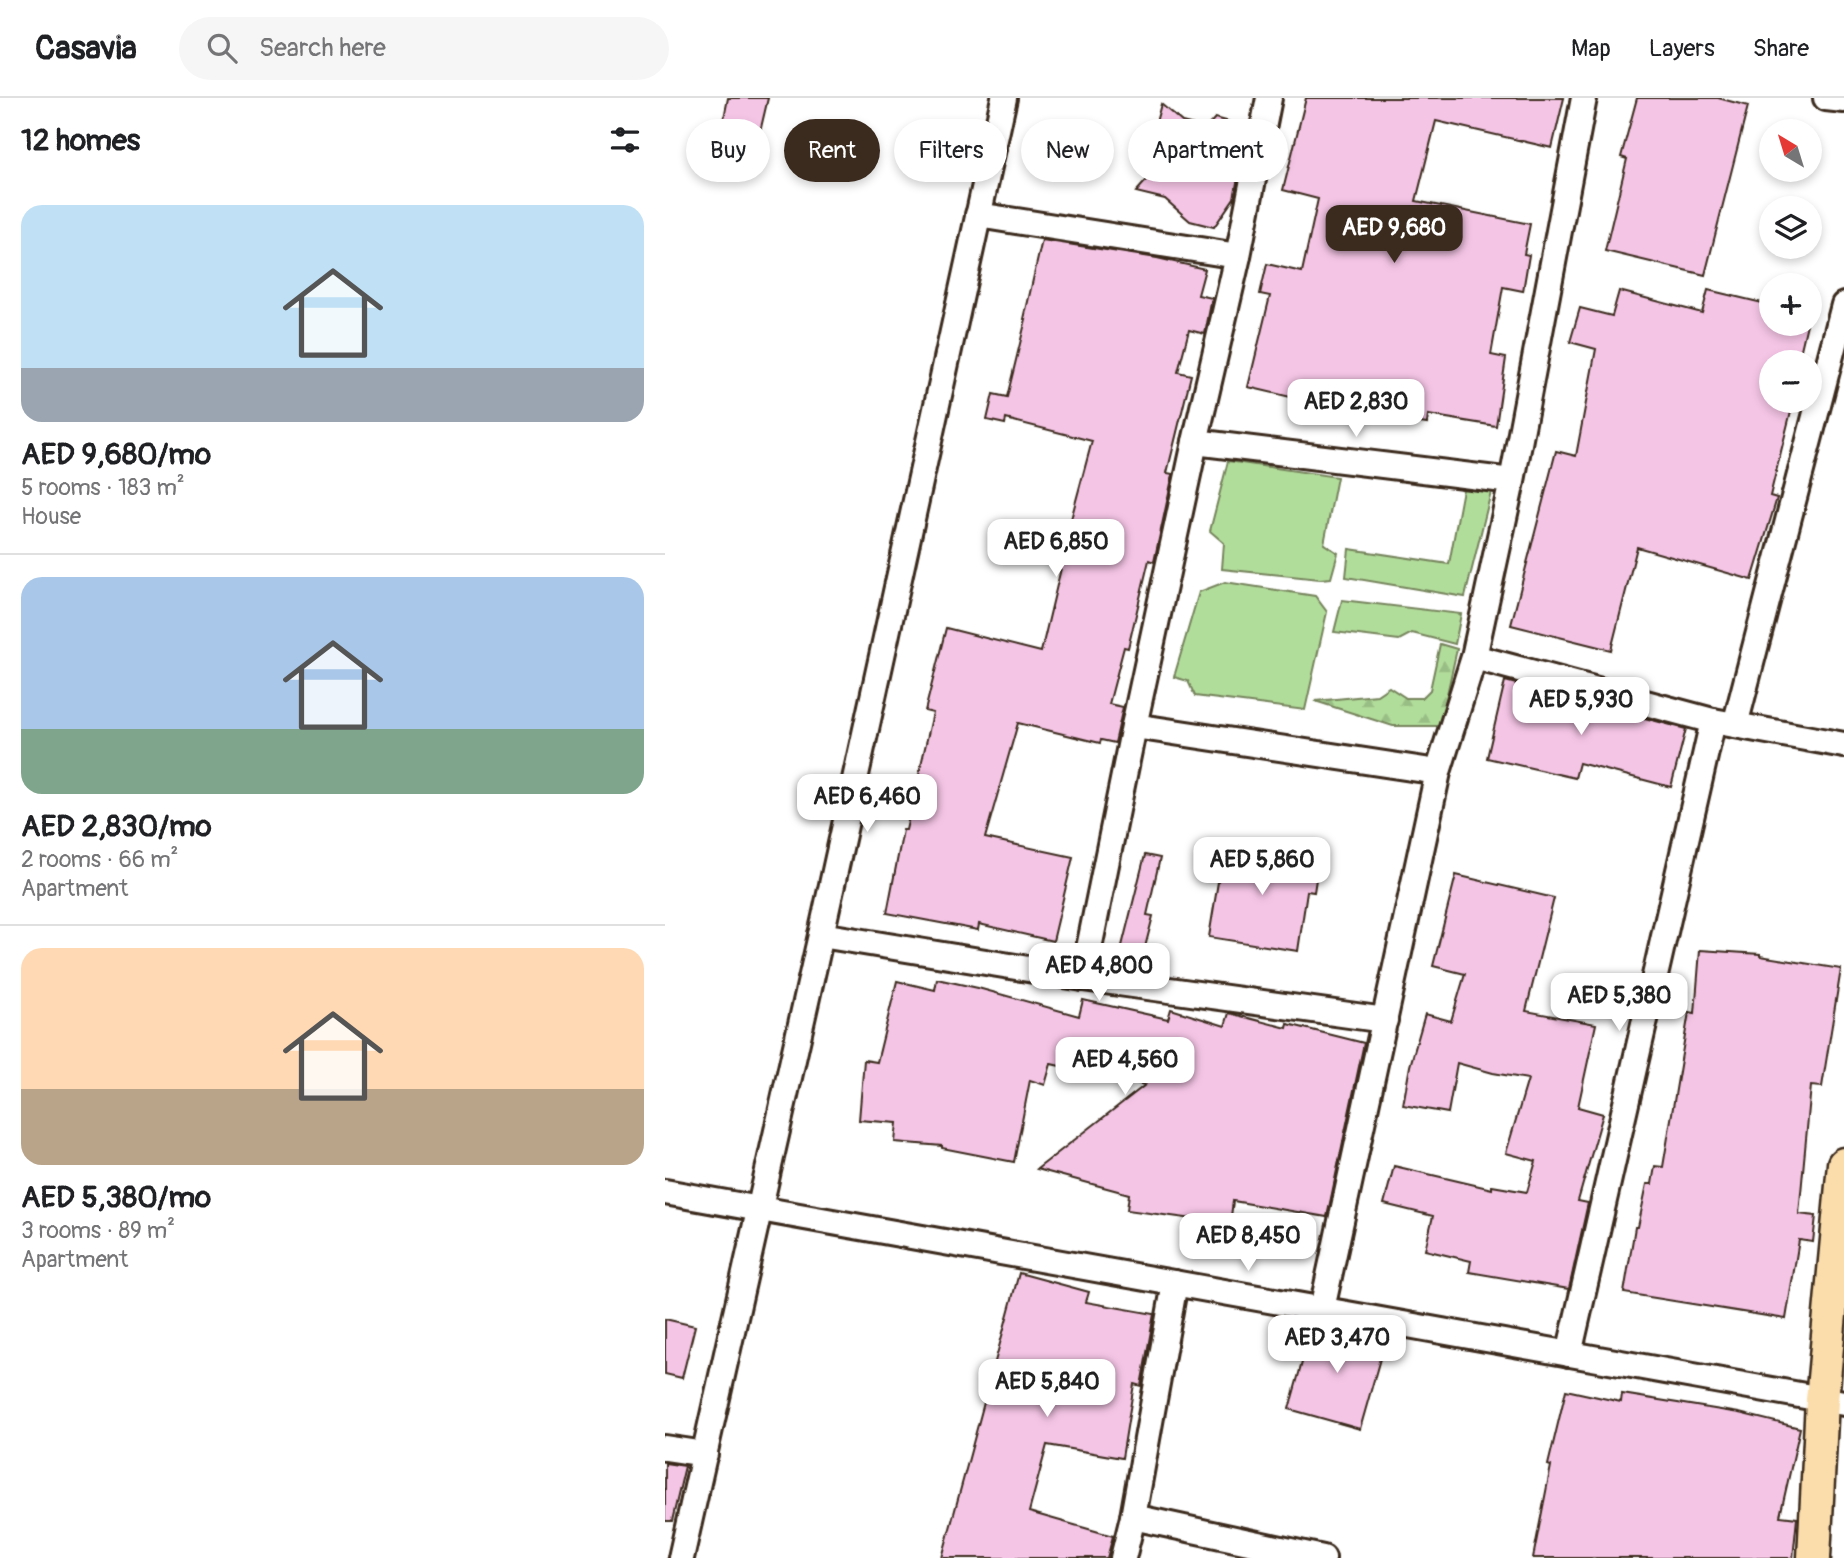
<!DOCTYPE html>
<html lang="en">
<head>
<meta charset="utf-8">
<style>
	:root { --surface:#fff; --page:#f6f6f6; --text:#202124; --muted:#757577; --line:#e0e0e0; --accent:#3b2a1e }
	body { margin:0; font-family:Pangolin,sans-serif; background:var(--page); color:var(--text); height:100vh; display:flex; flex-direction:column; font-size:26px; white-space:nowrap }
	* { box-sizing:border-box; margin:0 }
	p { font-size:23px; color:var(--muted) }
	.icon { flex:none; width:38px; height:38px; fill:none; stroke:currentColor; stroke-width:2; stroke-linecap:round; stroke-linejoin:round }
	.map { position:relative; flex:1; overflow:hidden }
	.details { display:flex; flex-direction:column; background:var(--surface); width:665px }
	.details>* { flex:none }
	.hud { position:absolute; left:21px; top:21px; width:665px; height:63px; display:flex; gap:14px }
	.needle { width:46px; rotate:322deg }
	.fabs { position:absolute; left:1094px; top:21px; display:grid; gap:14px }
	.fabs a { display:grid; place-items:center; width:63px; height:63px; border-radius:50%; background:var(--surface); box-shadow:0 4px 10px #0003; font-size:35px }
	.price { position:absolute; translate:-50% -60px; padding:0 16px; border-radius:14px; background:#fff; color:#222; font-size:23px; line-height:46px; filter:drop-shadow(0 2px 4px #0008) }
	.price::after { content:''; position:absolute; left:50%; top:42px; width:21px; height:16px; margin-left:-10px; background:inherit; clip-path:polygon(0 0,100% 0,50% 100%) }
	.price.on { background:var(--accent); color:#fff }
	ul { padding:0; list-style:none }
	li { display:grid; align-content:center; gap:14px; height:371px; padding:0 21px }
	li+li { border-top:2px solid var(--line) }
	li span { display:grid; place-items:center; height:217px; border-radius:21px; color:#555 }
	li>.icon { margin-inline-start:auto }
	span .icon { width:126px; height:126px; fill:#fffc; stroke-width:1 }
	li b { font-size:30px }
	h2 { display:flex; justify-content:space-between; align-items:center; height:84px; padding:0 21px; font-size:30px }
	.chip { padding:0 24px; border-radius:32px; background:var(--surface); box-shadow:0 4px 10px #0003; font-size:24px; line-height:63px }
	.chip.on { background:var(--accent); color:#fff }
	header { display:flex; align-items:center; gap:42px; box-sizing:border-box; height:98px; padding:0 35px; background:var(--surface); border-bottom:2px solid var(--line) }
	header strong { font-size:33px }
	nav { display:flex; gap:38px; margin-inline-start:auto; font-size:24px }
	.search { width:490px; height:63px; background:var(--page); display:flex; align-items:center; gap:18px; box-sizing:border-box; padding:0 24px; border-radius:38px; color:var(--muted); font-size:26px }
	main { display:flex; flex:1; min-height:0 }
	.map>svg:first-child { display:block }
	.grass { fill:#b1dd9b; stroke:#76845c; stroke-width:2 }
	.forest { fill:url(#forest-firs); stroke:#76845c; stroke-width:2 }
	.building { fill:#f5c5e6; stroke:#3b2a1e; stroke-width:2 }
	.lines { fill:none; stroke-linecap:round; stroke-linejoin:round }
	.minor-casing { stroke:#3b2a1e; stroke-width:30 }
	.major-casing { stroke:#3b2a1e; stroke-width:37 }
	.minor { stroke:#fff; stroke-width:24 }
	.major { stroke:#fbddab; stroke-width:32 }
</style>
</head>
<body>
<header>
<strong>Casavia</strong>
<div class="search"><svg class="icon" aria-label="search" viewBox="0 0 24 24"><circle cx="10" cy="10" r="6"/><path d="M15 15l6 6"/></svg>Search here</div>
<nav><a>Map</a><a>Layers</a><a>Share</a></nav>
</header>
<main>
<section class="details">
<h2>12 homes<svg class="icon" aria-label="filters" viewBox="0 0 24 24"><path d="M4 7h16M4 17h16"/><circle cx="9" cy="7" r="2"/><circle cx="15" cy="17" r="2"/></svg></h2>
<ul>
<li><span style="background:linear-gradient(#bfe0f5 75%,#9aa5b1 0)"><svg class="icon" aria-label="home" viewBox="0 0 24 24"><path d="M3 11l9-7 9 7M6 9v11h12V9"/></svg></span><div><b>AED 9,680/mo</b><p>5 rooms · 183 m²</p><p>House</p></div></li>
<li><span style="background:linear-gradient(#a9c7e8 70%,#7fa58c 0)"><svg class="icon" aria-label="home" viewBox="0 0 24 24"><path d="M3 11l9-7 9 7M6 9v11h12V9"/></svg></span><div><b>AED 2,830/mo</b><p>2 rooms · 66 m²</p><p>Apartment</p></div></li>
<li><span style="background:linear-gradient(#ffd9b3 65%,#b9a48a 0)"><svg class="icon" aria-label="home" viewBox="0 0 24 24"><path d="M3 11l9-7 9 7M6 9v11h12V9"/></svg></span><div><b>AED 5,380/mo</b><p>3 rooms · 89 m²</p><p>Apartment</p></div></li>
</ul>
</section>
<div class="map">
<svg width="1179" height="1460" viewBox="0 0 1179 1460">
	<defs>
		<pattern id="forest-firs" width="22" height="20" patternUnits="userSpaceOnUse" patternTransform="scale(1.75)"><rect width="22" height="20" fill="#b1dd9b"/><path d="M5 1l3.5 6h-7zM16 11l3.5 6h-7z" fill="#99be85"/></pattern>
	</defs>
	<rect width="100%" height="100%" fill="#fff"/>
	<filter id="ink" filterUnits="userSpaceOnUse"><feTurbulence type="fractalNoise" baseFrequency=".0143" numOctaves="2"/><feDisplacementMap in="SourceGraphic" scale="14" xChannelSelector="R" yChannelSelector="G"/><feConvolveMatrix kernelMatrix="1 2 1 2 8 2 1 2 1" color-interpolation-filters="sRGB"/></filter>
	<g filter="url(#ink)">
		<!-- grass -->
		<g class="grass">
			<polygon points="563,363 672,379 659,446 673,455 666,480 655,481 557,471 559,445 545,433"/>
			<polygon points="798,391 826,394 800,499 681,479 684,451 784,466"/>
			<polygon points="560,484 650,498 662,514 640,612 530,598 523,583 509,579 534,494"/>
			<polygon points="677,502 796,516 790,546 747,535 734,542 669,534"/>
		</g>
		<!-- forest -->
		<polygon class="forest" points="775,546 792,551 775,628 728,628 650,603 712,597 724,589 741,600 757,600 765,592"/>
		<!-- building -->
		<g class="building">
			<polygon points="63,0 103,0 95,34 58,25"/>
			<polygon points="641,0 899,0 887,50 771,23 751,103 865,126 859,156 864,157 858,193 838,189 826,257 841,260 831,328 763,317 762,326 697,316 583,289 605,198 595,196 602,166 637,174 653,101 618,92"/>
			<polygon points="972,0 1053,0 1083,8 1040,177 940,153 962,61 956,59"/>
			<polygon points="496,6 517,24 541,30 550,20 583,29 569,100 549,129 525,123 500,101 471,94 505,56 487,39"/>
			<polygon points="377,142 492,160 540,171 533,197 547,200 540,236 524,232 513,274 526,277 502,375 508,376 489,464 484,462 463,550 459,549 444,606 458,609 450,645 436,642 435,645 353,625 320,740 408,759 388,843 314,826 313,832 222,815 238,732 241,732 268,615 260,613 281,530 376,554 403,441 401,440 427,343 341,321 340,326 322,322 328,296 342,299 361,221 359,221"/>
			<polygon points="1043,192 1106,207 1106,226 1142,226 1133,264 1106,264 1106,303 1128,305 1105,398 1112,400 1087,482 972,449 946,552 846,527 891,353 911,358 931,251 905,244 915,210 947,218 954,193 1037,215"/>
			<polygon points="840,583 1021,631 1006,689 914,665 910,680 822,660"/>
			<polygon points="559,747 654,762 649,794 642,793 633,853 544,839"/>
			<polygon points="480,757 495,760 482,817 488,818 478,857 456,852"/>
			<polygon points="791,777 889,800 861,913 931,926 913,1009 938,1016 913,1103 923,1105 904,1191 804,1174 806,1163 760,1152 768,1118 719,1106 729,1068 827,1091 827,1088 862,1094 871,1063 841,1055 863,981 828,975 792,965 783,1015 738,1007 745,968 760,916 786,923 800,876 768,868"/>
			<polygon points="1035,852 1095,856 1095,858 1176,871 1157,989 1146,988 1134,1116 1151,1118 1148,1144 1134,1142 1121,1221 959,1195 970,1129 973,1129 982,1086 987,1086 990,1068 998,1069 1024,914 1030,915"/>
			<polygon points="272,881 313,890 414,918 418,902 503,921 506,911 560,928 564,915 622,930 623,926 699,945 662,1119 568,1103 565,1126 462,1112 464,1096 372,1071 480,987 386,966 380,987 365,982 349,1064 277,1050 277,1048 230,1044 232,1025 194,1022 199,962 212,964 232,883 270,892"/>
			<polygon points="354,1175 424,1194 421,1204 489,1216 476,1288 469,1286 457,1360 382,1347 364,1414 448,1438 442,1460 277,1460"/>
			<polygon points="0,1221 30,1228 17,1280 0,1276"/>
			<polygon points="648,1225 720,1243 695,1331 624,1311"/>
			<polygon points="901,1292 956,1304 957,1296 1074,1315 1135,1330 1115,1418 1132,1420 1128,1460 868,1460 886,1368 883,1367"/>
			<polygon points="0,1365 20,1368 7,1423 0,1423"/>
		</g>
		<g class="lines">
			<defs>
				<g id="minor">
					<polyline points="1161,0 1179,2"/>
					<polyline points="313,117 573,158"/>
					<polyline points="530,344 847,383"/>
					<polyline points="809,559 1048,623 1179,647"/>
					<polyline points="1070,627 1179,207"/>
					<polyline points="469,628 773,674"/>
					<polyline points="156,837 418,880 720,922"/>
					<polyline points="418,880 469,628 530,344 573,158 604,0"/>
					<polyline points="0,1094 1179,1305"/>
					<polyline points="657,1211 773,674 809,559 847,383 919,0"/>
					<polyline points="904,1256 1048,623"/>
					<polyline points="0,1350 40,1356"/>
					<polyline points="468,1419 658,1460"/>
					<polyline points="16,1460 156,837 339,0"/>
					<polyline points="458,1460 468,1419 510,1185"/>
				</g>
				<polyline id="major" points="1149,1460 1157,1302 1179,1066"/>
			</defs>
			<!-- minor casing -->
			<use href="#minor" class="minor-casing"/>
			<!-- major casing -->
			<use href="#major" class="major-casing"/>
			<!-- minor -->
			<use href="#minor" class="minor"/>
			<!-- major -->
			<use href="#major" class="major"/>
		</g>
	</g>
</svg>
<div class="fabs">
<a><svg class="needle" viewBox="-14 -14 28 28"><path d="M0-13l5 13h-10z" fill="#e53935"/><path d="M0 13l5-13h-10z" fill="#757577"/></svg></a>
<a><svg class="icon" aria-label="layers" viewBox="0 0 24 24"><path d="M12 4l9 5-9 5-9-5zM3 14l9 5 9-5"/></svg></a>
<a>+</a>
<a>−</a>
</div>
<b class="price on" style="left:729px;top:167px">AED 9,680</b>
<b class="price" style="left:691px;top:341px">AED 2,830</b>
<b class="price" style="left:391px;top:481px">AED 6,850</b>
<b class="price" style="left:916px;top:639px">AED 5,930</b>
<b class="price" style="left:202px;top:736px">AED 6,460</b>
<b class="price" style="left:597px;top:799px">AED 5,860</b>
<b class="price" style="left:434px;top:905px">AED 4,800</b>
<b class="price" style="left:954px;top:935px">AED 5,380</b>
<b class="price" style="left:460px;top:999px">AED 4,560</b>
<b class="price" style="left:583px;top:1175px">AED 8,450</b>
<b class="price" style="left:672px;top:1277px">AED 3,470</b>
<b class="price" style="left:382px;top:1321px">AED 5,840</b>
<div class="hud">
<a class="chip">Buy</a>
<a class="chip on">Rent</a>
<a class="chip">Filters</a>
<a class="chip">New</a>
<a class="chip">Apartment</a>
</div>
</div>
</main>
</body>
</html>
